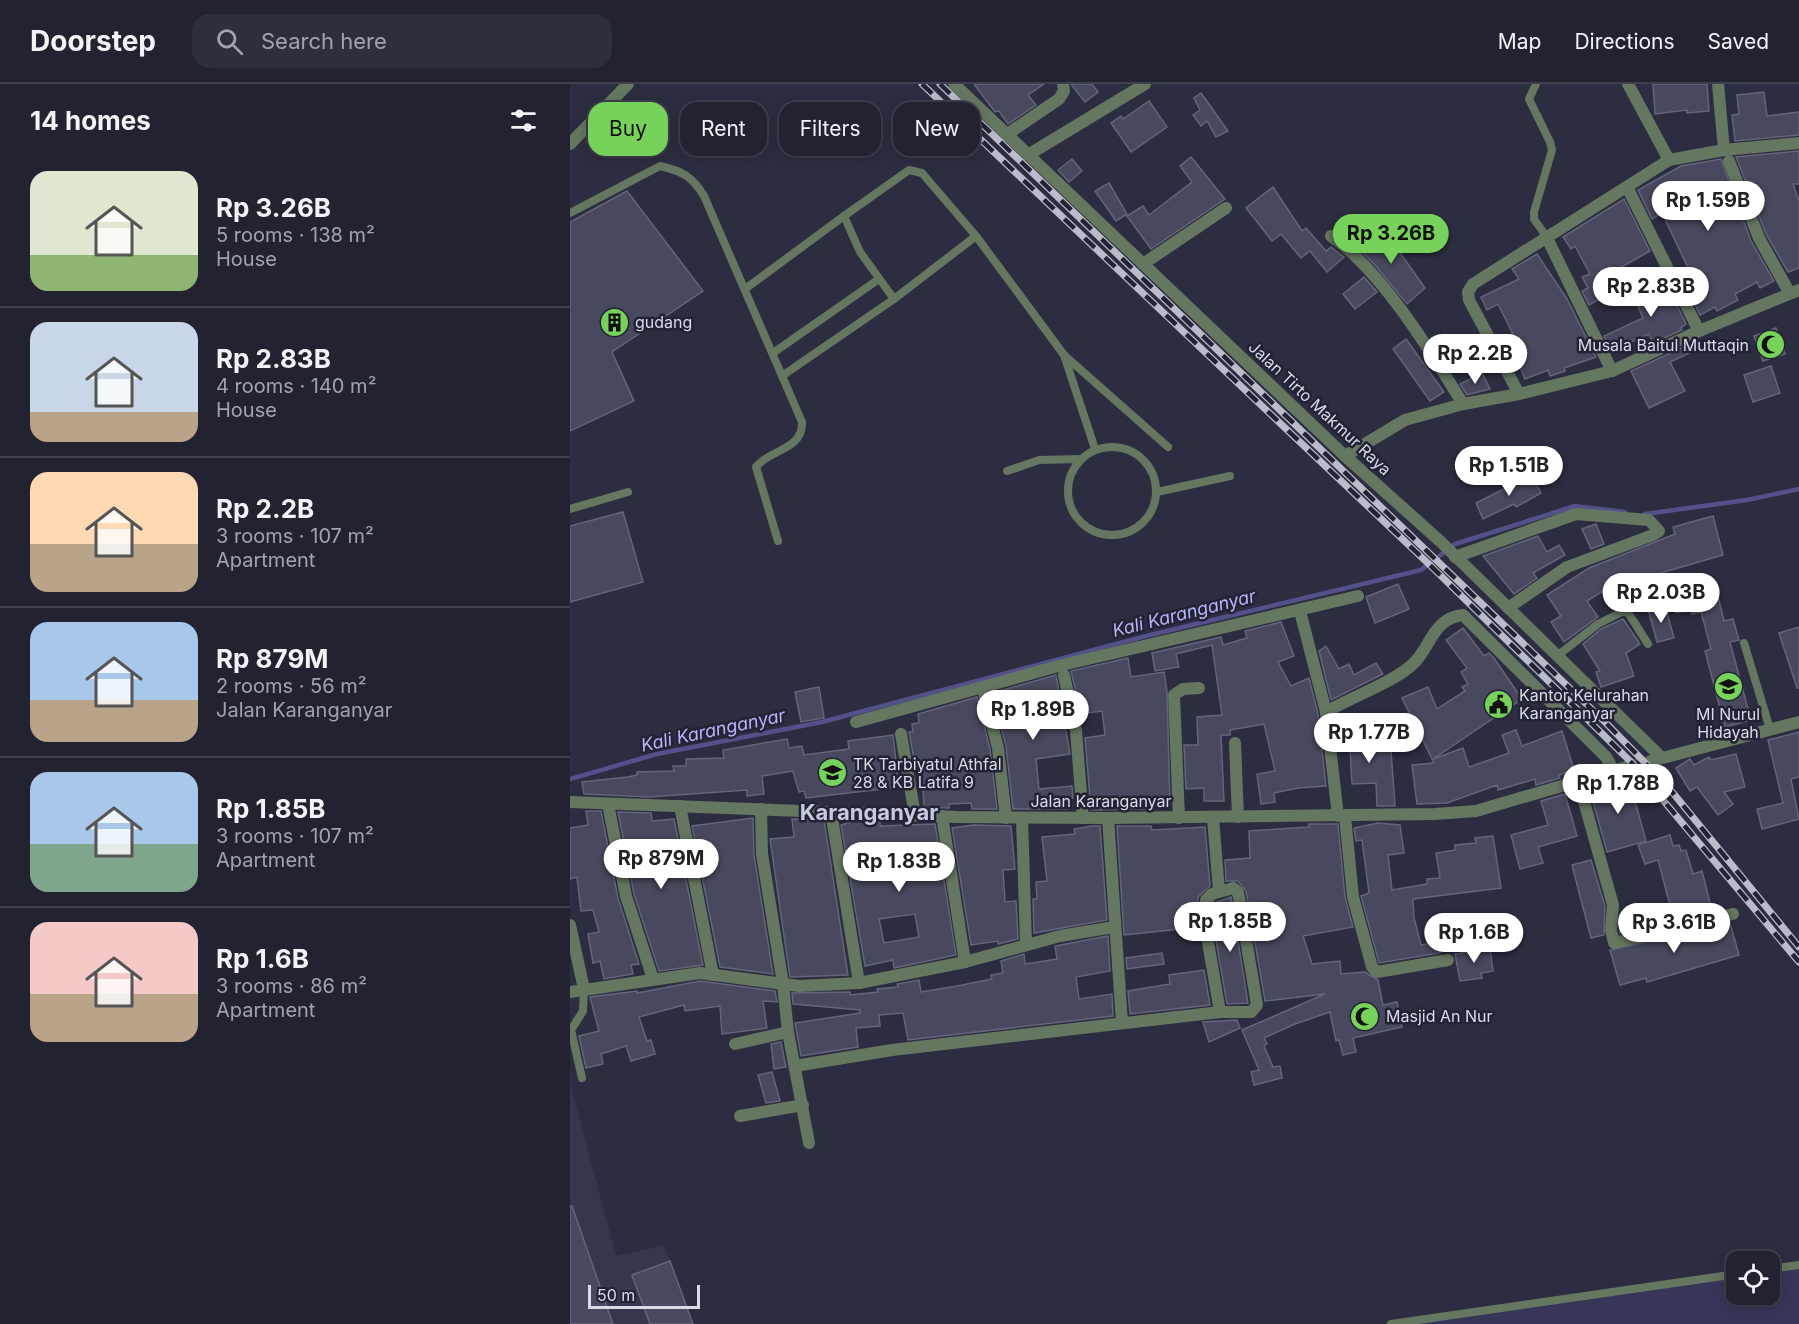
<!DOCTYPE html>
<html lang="en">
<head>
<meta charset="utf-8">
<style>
	:root { --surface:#222231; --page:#2e2f3d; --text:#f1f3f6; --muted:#a2a4ab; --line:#3f3f4d; --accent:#76d25a }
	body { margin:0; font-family:Inter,sans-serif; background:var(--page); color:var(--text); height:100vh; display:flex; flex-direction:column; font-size:22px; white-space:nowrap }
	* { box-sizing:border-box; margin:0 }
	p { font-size:20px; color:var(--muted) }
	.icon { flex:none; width:33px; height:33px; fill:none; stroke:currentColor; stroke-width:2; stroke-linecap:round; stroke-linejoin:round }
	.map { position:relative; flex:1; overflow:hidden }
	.sheet { display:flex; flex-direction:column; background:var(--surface); width:570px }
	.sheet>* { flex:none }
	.guide { position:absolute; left:18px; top:18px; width:570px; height:54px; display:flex; gap:12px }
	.tools { position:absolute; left:1156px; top:1167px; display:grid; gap:12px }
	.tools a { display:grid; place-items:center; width:54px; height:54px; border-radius:12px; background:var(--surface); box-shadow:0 3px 15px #0003,0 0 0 2px var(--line); font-size:30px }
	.scale { position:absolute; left:18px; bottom:15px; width:112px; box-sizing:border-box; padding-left:6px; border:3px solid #dadbe8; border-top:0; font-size:16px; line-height:21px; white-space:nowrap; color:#dadbe8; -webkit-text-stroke:4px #232336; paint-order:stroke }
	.price { position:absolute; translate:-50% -51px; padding:0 14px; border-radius:21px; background:#fff; color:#222; font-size:20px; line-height:39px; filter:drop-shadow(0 2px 3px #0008) }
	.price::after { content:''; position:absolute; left:50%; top:36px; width:18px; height:14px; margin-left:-9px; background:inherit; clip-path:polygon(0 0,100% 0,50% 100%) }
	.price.selected { background:var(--accent); color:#111 }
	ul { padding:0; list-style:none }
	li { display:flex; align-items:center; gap:18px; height:150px; padding:0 30px }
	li+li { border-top:2px solid var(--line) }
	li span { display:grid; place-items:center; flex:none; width:168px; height:120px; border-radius:18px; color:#555 }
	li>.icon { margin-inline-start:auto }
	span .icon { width:72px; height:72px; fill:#fffc; stroke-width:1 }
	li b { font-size:26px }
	h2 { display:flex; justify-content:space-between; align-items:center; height:72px; padding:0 30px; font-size:26px }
	.tag { padding:0 21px; border-radius:18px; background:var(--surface); box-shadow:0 3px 15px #0003,0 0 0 2px var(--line); font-size:21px; line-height:54px }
	.tag.selected { background:var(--accent); color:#111 }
	header { display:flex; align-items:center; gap:36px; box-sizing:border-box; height:84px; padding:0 30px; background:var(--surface); border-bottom:2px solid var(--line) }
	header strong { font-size:28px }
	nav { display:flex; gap:33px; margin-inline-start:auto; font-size:21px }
	.search { width:420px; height:54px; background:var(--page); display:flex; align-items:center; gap:15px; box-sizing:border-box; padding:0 21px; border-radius:18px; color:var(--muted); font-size:22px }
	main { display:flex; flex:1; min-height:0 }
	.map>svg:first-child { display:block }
	.built { fill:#36364f }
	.green { fill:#373659 }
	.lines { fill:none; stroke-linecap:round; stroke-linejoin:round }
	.stream { stroke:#535189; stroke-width:4.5 }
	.building { fill:#48495e; stroke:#64647a; stroke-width:1.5; fill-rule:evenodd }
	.minor-tunnel { stroke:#47475a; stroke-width:12; stroke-dasharray:12 6; stroke-linecap:butt }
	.service { stroke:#657760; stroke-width:8 }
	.minor { stroke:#657760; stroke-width:12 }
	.rail-casing { stroke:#bbbcca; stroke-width:7 }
	.rail { stroke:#232336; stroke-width:4.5; stroke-dasharray:14; stroke-linecap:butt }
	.labels { text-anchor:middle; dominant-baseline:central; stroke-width:5; stroke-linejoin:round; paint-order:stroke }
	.poi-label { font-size:16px; fill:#dadbe8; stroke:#232336; text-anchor:start }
	.street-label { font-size:16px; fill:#dadbe8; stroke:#232336 }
	.water-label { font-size:18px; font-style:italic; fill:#b6b7fa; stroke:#232336 }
	.district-label { font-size:22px; font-weight:bold; fill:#c7c8e2; stroke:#232336 }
</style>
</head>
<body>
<header>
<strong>Doorstep</strong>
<div class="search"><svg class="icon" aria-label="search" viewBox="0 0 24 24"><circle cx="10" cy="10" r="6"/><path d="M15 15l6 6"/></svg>Search here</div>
<nav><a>Map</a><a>Directions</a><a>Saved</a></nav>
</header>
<main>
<section class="sheet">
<h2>14 homes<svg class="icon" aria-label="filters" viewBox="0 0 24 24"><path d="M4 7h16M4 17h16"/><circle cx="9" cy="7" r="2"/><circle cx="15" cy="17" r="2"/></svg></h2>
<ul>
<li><span style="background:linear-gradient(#dfe7d0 70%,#8fb573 0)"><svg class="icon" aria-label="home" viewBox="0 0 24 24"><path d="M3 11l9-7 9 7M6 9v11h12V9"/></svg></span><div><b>Rp 3.26B</b><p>5 rooms · 138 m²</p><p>House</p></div></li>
<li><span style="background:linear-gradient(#c9d6e8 75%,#b9a48a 0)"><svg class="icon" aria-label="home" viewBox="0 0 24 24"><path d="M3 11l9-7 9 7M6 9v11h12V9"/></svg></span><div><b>Rp 2.83B</b><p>4 rooms · 140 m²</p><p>House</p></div></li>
<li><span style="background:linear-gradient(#ffd9b3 60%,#b9a48a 0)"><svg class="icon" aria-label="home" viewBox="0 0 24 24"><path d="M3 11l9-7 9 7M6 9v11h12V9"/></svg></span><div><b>Rp 2.2B</b><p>3 rooms · 107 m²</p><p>Apartment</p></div></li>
<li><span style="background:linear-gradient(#a9c7e8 65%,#b9a48a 0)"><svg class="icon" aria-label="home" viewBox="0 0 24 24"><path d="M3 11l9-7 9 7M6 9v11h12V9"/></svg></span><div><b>Rp 879M</b><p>2 rooms · 56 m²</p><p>Jalan Karanganyar</p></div></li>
<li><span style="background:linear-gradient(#a9c7e8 60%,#7fa58c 0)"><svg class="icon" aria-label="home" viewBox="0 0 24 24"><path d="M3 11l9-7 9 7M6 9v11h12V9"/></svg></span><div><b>Rp 1.85B</b><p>3 rooms · 107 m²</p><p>Apartment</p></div></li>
<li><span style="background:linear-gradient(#f6c9c9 60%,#b9a48a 0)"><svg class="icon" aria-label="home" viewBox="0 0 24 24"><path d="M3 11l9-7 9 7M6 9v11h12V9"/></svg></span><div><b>Rp 1.6B</b><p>3 rooms · 86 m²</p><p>Apartment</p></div></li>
</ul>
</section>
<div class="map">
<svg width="1229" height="1240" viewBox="0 0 1229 1240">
	<rect width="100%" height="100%" fill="#2d2d41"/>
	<!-- built -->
	<polygon class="built" points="0,999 46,1172 94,1161 123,1240 0,1240"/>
	<!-- green -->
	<polygon class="green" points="1229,1178 1229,1240 849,1240 1167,1188 1167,1210 1200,1210 1200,1183"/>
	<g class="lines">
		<!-- stream -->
		<g class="stream">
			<polyline points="1075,430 1177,416 1229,405"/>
			<polyline points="0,695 87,670 252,638 576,552 851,486 885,460 1005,422 1055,428"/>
		</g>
	</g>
	<!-- building -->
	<g class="building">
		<polygon points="404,0 474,0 458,11 466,21 438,40 429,27 425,28"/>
		<polygon points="501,0 522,0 528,8 515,18"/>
		<polygon points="1083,0 1137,0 1139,27 1117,29 1117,26 1085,30"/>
		<polygon points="1194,8 1197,32 1229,28 1229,51 1165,57 1162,31 1169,30 1167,11"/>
		<polygon points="631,9 658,47 646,53 637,37 631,42 623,31 630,26 624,14"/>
		<polygon points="579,17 597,43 561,68 541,39 551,32 553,35"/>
		<polygon points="1229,67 1229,100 1223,100 1229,117 1229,184 1218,188 1196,150 1166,73"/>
		<polygon points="621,73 655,115 581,165 557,132 573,122 579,131 622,98 610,82"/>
		<polygon points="502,75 512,87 499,98 488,86"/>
		<polygon points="1151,75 1181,157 1204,197 1190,204 1187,198 1165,210 1168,216 1147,227 1145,223 1130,231 1124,218 1132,214 1129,207 1092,129 1082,135 1068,106 1111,82"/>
		<polygon points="539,99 557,130 546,137 525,107"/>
		<polygon points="703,103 732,147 736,144 756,167 761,163 774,173 757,188 740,167 731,174 711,150 702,157 676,124"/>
		<polygon points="57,107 133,207 42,268 64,317 0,347 0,138"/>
		<polygon points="1054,115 1080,167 1048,185 1056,200 1019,221 1012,207 1018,204 1012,193 1020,190 1005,162 1001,165 993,153"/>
		<polygon points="802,149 808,156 816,149 855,204 837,220 804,180 783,159 792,151 795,155"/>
		<polygon points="967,170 997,215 1026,273 994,284 995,287 980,292 978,286 955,295 937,252 943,250 928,220 917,226 911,213 949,195 942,185"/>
		<polygon points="794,193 807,208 785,225 773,210"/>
		<polygon points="1095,196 1116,240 1111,244 1112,246 1083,259 1079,250 1041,267 1034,252 1073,234 1063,211"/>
		<polygon points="1206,244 1215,270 1193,277 1184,252"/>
		<polygon points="836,255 874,308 860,317 823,265"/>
		<polygon points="1118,261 1122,268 1100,278 1115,307 1079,324 1061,287"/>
		<polygon points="1201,282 1210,309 1183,318 1174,291"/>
		<polygon points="912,289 920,305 897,311 890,300"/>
		<polygon points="961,391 971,409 946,423 944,420 913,435 906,419"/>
		<polygon points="53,428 73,498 0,518 0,442"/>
		<polygon points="1143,432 1153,471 1077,493 1041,506 1039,503 1017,517 1028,533 994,558 981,538 991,532 977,511 1019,484 1105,450 1103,443"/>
		<polygon points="1026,440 1034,460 1021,465 1012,445"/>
		<polygon points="968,452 977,468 989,461 995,471 963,489 967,494 944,510 913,472"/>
		<polygon points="828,500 839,525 805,539 796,513"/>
		<polygon points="1145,500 1154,537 1163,535 1169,556 1160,558 1181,636 1155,643 1135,567 1141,565 1131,528 1122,530 1122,526 1106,529 1103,516 1118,512 1117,507"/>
		<polygon points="1095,521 1104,554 1087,558 1078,525"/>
		<polygon points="1053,535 1070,560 1056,569 1064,592 1031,603 1026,588 1030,587 1013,560 1031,545"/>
		<polygon points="711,538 724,572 708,578 721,602 739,594 748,630 756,702 728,704 704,709 705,718 691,720 687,690 705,687 694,640 660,646 660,651 651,651 654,717 634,717 634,704 616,705 614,661 628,661 627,633 652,631 642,561 606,570 609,583 585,587 582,569 651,553 653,561 677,554 675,547"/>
		<polygon points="1229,543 1229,604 1227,604 1209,549"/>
		<polygon points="893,544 914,572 919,569 924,574 952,615 863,675 893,664 899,683 939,669 932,651 946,646 952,662 992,647 1004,686 989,691 990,694 966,701 965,695 928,706 927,701 877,719 847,720 842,681 864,679 832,614 858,603 867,625 895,607 892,603 898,600 891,588 897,584 876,556"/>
		<polygon points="756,562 769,585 779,580 784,591 806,579 813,590 761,616 749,567"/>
		<polygon points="558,574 561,593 594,588 597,607 600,722 580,723 580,725 521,726 515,654 535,651 532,627 511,630 501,587"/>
		<polygon points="486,591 500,670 466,675 469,705 502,702 503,714 496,715 497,725 443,725 436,662 422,609"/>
		<polygon points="249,603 254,634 231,638 225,608"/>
		<polygon points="407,613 420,665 427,725 402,725 401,719 379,720 379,724 354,723 352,692 347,692 339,648 343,648 342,640 349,639 348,630"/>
		<polygon points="800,645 801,668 821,667 825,722 807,722 806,699 782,700 780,664 769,665 766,647"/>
		<polygon points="1229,648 1229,693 1221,695 1229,735 1192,745 1187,725 1213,719 1198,656"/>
		<polygon points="323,651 329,703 236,714 234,707 229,708 223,687 192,692 194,710 177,712 177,706 79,713 14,710 12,698 58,693 67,691 67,688 104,687 103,682 116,682 116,675 154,674 153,666 217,655 219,664 232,662 234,671 279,665 278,657"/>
		<polygon points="1166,670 1175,703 1154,708 1163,720 1148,731 1127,703 1120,707 1106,684 1120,675 1124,681 1139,673 1141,676"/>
		<polygon points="1058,691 1076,757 1037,768 1020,707 1047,700 1045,695"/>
		<polygon points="995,710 1007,752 968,763 973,779 950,785 941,751 978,741 971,717"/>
		<polygon points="16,727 31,727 48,814 69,880 61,881 63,890 34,895 30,877 23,879 18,850 29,848 23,826 11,827 7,793 0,795 0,744 18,741"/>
		<polygon points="48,728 81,729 82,737 104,735 133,881 89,887 64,810"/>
		<polygon points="183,734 184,771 203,890 150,883 122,742"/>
		<polygon points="222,735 254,736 278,891 220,893 200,755 224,753"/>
		<path d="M284,737L310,738V742L365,740L386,871L324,884L323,876L295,882L271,741ZM345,830L349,853L314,859L309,835Z"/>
		<polygon points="808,739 830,741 834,769 818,771 822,806 857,800 857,795 870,794 866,769 885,766 885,761 906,759 905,754 923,752 931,804 843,815 844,834 851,861 868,858 870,869 809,879 791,812 799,809 792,756 786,757 784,744"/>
		<polygon points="739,740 768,740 775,813 783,843 733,852 742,880 770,877 771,890 795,888 808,896 813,921 827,918 832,943 783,954 786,968 773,971 769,956 766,957 760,928 725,940 694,954 697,960 694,962 703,983 710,982 712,994 684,1001 681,988 689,986 672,946 755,910 695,917 676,807 668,797 656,797 655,776 680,774 679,747 739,743"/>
		<polygon points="403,741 441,742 445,785 433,786 435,818 446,817 448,855 428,860 428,857 401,861 382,744"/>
		<polygon points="522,742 530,742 537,836 464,849 463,815 467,815 466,798 477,797 472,753 505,750 504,745"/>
		<polygon points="547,742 581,742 582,746 635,743 640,802 628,813 629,843 554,851"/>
		<polygon points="1100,751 1103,762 1109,761 1111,767 1116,766 1123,790 1132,787 1142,827 1104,836 1088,776 1075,780 1068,761"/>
		<polygon points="1021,776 1035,822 1034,851 1021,854 1002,781"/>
		<polygon points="661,813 678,919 657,920 646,857 644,819"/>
		<polygon points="1058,831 1065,845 1050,849 1050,835"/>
		<polygon points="1160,839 1169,871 1077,898 1076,894 1050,901 1040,866"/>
		<polygon points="538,852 540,887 506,893 509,915 542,910 543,932 338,956 333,929 309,931 310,942 286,944 288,963 231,972 225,939 290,929 290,926 223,920 222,909 280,908 280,911 308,908 307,905 328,903 327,900 349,896 351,908 387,902 422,895 421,891 433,889 431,877 454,870 455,880 487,875 485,862"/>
		<polygon points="920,864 923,887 911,889 912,894 890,897 885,870"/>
		<polygon points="592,869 594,880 557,885 556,874"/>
		<polygon points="634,886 640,921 560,930 558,907 600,900 599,891"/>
		<polygon points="130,897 205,907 207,918 193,917 197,944 152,950 150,922 115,927 114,921 69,933 77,957 81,956 85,970 61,977 56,962 31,970 33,980 16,984 9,952 29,947 20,913 67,907 67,909"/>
		<polygon points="667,936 670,944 639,958 633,938"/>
		<polygon points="211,958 216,983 204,985 201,960"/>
		<polygon points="202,988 210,1017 196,1019 188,991"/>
		<polygon points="0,1122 2,1122 43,1240 0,1240"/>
		<polygon points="100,1177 123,1240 80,1240 62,1191"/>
	</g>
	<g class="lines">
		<!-- minor-tunnel -->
		<polyline class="minor-tunnel" points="1056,683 1081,677"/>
		<!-- service -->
		<g class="service">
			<polyline points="966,0 959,15 980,58 982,66 964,128 964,135 976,152"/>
			<path d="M0,129L90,82C112,87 122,92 134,112L232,338C233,366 200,365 186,383L208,457"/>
			<polyline points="406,152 324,215 290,168 274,132 339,86 352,89 406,152 494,271 525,365"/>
			<polyline points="175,205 274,132"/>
			<polyline points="203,269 309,195"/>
			<polyline points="494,271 598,363"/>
			<polyline points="212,292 324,215"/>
			<circle cx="542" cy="407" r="44"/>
			<polyline points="437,387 469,376 511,375"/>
			<polyline points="587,408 660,392"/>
			<polyline points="0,425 58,408"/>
			<polyline points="1174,559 1200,645"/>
			<polyline points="987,572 1028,540 1054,527 1059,530 1078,560"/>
			<polyline points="12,994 1,946 13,927 14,905"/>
			<polyline points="1200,1185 1229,1181"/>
			<polyline points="821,1240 1167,1190"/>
		</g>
		<!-- minor -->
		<g class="minor">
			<polyline points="384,0 775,372 871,458 1092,674"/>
			<polyline points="1058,0 1099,76"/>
			<polyline points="1148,0 1154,66"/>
			<polyline points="436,51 489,15 494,7 493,0"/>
			<polyline points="0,60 58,0"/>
			<polyline points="458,71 575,0"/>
			<polyline points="1159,77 1189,154 1219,208"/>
			<polyline points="1057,103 1129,247"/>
			<path d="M761,152C811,186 861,268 893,320"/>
			<polyline points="976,152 1042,287"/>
			<polyline points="573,180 656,124"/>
			<polyline points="949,310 899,216 898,208 903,200 1099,76 1154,66 1229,59"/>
			<polyline points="775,372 835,336 893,320 949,310 1042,287 1129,247 1229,206"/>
			<polyline points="885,473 1006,430 1079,436 1089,447 1083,451 997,483 938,524"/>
			<polyline points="730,527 756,628 768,732"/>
			<polyline points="494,591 506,647 513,734"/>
			<polyline points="414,609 428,664 436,734"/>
			<path d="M756,628C781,613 827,597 845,578C861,561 864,534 893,531L1036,673L1044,687"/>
			<polyline points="286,638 492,581 788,512"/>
			<polyline points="331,650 345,731"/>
			<polyline points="665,659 668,733"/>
			<polyline points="1081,677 1229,638"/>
			<polyline points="1008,696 1043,821 1041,846 1044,859 1163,830"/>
			<polyline points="0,718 387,733 538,734 865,730 906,727 1056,683"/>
			<polyline points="38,720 56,812 83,895"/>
			<polyline points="110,722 143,891"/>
			<polyline points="191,725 192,770 213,900 218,948 239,1059"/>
			<polyline points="261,728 289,899"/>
			<polyline points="372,732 395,878"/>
			<polyline points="775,732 783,813 802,883 807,888 878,876"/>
			<polyline points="452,734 456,860"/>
			<polyline points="538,734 552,939"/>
			<polyline points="609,734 604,611 613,605 629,604"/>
			<polyline points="643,734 649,807"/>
			<polyline points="0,841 14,905"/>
			<polyline points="0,908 130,889 229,902 289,899 395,878 490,852 544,843"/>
			<polyline points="165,960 218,948"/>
			<polyline points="225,982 322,966 650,928 681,928 687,921 668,808 663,804 642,810 636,816 638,858 650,928"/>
			<polyline points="170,1032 233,1021"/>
		</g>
		<defs>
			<g id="rail">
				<polyline points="352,0 863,484 1061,678 1229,878"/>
				<polyline points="370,0 1034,637 1094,698 1229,863"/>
			</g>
		</defs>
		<!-- rail casing -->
		<use href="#rail" class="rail-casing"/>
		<!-- rail -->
		<use href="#rail" class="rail"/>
	</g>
	<!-- icons -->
	<defs>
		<symbol id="building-disc" viewBox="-11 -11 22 22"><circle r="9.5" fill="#76d25a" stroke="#232336"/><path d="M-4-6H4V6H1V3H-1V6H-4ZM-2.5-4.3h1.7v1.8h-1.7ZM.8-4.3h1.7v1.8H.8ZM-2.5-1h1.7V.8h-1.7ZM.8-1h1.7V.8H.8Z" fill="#111"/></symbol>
		<symbol id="mosque-disc" viewBox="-11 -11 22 22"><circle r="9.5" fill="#76d25a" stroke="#232336"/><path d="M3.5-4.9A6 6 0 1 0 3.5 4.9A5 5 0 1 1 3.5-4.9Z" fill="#111"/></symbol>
		<symbol id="school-disc" viewBox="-11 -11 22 22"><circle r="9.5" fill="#76d25a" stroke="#232336"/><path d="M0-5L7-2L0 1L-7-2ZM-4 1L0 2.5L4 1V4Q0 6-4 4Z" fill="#111"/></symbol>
		<symbol id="civic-disc" viewBox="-11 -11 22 22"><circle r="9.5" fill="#76d25a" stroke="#232336"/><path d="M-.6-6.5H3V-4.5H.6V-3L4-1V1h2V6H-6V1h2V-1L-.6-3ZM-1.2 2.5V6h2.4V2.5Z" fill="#111"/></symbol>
	</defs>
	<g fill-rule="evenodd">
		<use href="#building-disc" x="28" y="222" width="33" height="33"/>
		<use href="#mosque-disc" x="1184" y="244" width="33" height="33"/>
		<use href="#school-disc" x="1142" y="586" width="33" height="33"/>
		<use href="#civic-disc" x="912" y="604" width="33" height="33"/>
		<use href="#school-disc" x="246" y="672" width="33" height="33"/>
		<use href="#mosque-disc" x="778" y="916" width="33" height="33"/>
	</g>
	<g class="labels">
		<!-- poi labels -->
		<g class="poi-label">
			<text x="65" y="238">gudang</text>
			<text x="1179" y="261" text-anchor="end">Musala Baitul Muttaqin</text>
			<text x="949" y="611">Kantor Kelurahan<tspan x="949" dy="18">Karanganyar</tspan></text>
			<text x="1158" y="630" text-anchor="middle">MI Nurul<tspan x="1158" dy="18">Hidayah</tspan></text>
			<text x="283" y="680">TK Tarbiyatul Athfal<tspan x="283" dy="18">28 &amp; KB Latifa 9</tspan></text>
			<text x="816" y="932">Masjid An Nur</text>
		</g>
		<!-- street labels -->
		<g class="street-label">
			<text transform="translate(750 324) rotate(43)">Jalan Tirto Makmur Raya</text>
			<text x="531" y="717">Jalan Karanganyar</text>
		</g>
		<!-- water labels -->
		<g class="water-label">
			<text transform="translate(614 529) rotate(-14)">Kali Karanganyar</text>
			<text transform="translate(143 646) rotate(-12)">Kali Karanganyar</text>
		</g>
		<!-- district labels -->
		<g class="district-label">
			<text x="299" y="728">Karanganyar</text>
		</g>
	</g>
</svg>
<div class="tools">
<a><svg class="icon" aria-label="locate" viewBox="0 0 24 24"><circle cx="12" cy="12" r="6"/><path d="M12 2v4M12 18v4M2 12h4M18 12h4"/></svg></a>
</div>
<div class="scale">50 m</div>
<b class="price" style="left:1138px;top:148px">Rp 1.59B</b>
<b class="price selected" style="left:821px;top:181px">Rp 3.26B</b>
<b class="price" style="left:1081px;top:234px">Rp 2.83B</b>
<b class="price" style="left:905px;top:301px">Rp 2.2B</b>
<b class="price" style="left:939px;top:413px">Rp 1.51B</b>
<b class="price" style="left:1091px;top:540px">Rp 2.03B</b>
<b class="price" style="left:463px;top:657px">Rp 1.89B</b>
<b class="price" style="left:799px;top:680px">Rp 1.77B</b>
<b class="price" style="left:1048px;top:731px">Rp 1.78B</b>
<b class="price" style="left:91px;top:806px">Rp 879M</b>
<b class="price" style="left:329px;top:809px">Rp 1.83B</b>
<b class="price" style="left:660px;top:869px">Rp 1.85B</b>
<b class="price" style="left:1104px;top:870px">Rp 3.61B</b>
<b class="price" style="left:904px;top:880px">Rp 1.6B</b>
<div class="guide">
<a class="tag selected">Buy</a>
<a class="tag">Rent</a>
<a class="tag">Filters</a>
<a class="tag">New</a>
</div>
</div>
</main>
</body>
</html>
